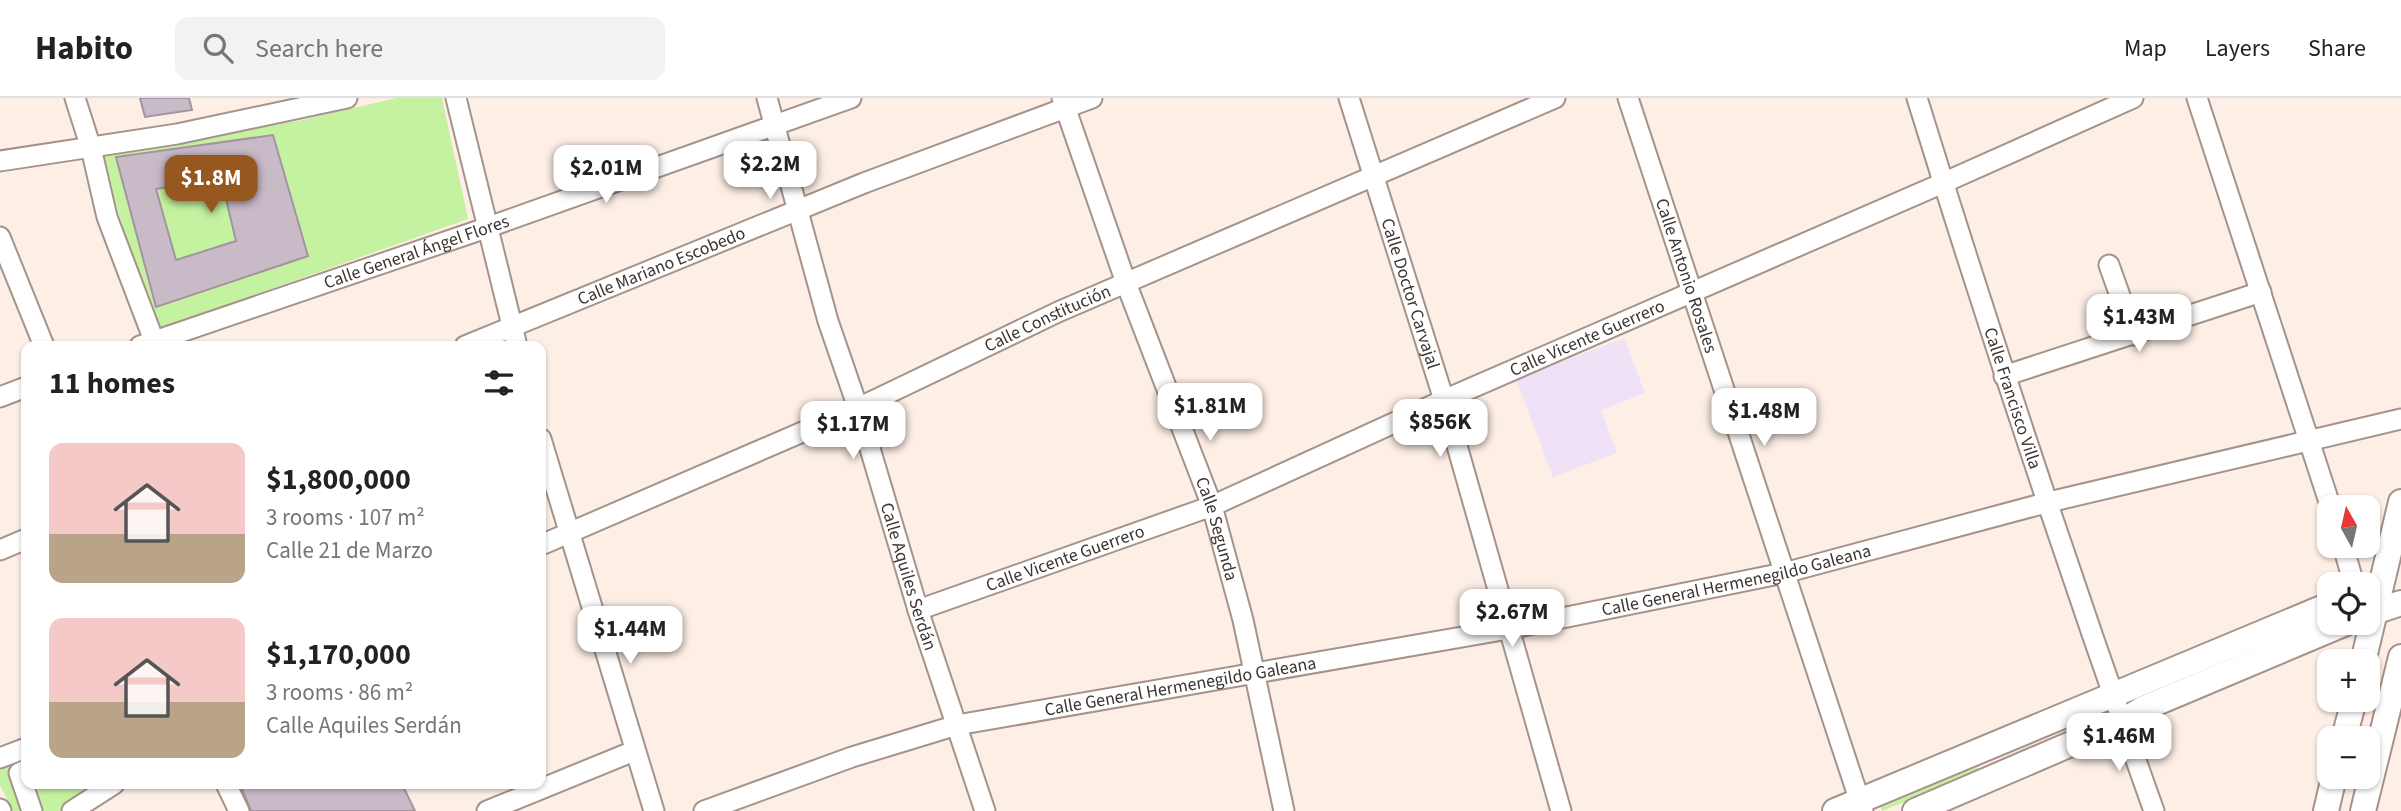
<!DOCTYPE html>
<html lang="en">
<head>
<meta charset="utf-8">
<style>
	:root { --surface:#fff; --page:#f2f2f2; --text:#222; --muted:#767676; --line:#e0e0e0; --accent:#97581f }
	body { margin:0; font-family:"Source Sans 3",sans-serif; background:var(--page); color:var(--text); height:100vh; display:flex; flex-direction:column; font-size:26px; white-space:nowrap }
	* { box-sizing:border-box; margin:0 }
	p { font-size:23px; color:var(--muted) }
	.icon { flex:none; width:38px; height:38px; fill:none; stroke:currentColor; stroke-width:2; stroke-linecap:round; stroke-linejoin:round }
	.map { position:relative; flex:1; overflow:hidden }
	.details { position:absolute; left:21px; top:243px; width:525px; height:448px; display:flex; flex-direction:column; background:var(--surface); border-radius:14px; box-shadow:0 2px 5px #0004 }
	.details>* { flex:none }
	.needle { width:46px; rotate:352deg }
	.tools { position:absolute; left:2317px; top:397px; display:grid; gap:14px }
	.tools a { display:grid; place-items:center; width:63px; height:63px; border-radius:14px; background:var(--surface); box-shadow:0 2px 5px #0004; font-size:35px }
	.price { position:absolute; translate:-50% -60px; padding:0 16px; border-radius:14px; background:#fff; color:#222; font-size:23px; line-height:46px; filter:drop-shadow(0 2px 4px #0008) }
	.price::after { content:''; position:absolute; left:50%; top:42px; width:21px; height:16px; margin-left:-10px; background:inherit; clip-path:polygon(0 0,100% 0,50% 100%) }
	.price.selected { background:var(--accent); color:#fff }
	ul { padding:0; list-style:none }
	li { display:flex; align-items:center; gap:21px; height:175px; padding:0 28px }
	li span { display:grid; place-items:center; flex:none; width:196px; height:140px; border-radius:14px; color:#555 }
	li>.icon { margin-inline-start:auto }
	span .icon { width:84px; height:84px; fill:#fffc; stroke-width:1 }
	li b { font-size:30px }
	h2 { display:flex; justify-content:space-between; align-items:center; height:84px; padding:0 28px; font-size:30px }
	header { display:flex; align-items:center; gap:42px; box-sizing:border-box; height:98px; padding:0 35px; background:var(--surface); border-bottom:2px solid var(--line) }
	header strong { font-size:33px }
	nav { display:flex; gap:38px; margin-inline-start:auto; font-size:24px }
	.search { width:490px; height:63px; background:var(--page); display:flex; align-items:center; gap:18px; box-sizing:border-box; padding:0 24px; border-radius:14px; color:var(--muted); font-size:26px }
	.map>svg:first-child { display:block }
	.education { fill:#f0e2f6 }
	.green { fill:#c4f2a0 }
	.building { fill:#c9bac8; stroke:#a294a0; stroke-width:2; fill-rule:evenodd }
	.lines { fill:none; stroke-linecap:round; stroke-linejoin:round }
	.minor-casing { stroke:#a5938a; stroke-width:23 }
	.major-casing { stroke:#a5938a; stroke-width:28 }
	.minor { stroke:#fff; stroke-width:19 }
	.major { stroke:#fff; stroke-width:24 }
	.labels { text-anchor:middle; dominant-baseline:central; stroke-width:5; stroke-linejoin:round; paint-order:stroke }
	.street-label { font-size:18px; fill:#3c3531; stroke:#fff }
</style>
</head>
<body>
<header>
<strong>Habito</strong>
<div class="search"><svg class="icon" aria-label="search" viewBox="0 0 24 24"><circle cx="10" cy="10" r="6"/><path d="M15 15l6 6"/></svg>Search here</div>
<nav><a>Map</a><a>Layers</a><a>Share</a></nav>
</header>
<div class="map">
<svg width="2401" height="713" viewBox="0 0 2401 713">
	<rect width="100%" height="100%" fill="#fdeee6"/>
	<!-- education -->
	<polygon class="education" points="1624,240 1645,295 1601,312 1617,355 1553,379 1516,281"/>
	<!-- green -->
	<g class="green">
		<polygon points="397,0 442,0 468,121 155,232 101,59 302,22"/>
		<polygon points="26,658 26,686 128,686 86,713 13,713 0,687 0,669"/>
		<polygon points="1977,669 1979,674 1882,713 1880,707"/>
	</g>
	<!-- building -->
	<g class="building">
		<polygon points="140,0 189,0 192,12 145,19"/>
		<path d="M273,37L308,158L156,209L116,59ZM221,80L236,143L176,162L156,91Z"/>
		<polygon points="240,686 402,686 415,713 251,713"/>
	</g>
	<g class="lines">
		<defs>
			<g id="minor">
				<polyline points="75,0 91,50 107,119 156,248"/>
				<polyline points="456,0 517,248"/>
				<path id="s1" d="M767,0L828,223L858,310L918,512L985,713"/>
				<path id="s2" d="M1062,0L1126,185L1212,408L1243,522L1284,713"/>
				<path id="s3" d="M1349,0L1444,302L1561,713"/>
				<path id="s4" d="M1628,0L1863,713"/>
				<path id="s5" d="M1917,0C1991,239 2070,477 2154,713"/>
				<polyline points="2197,0 2331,410"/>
				<polyline points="0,63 177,36 347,0"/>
				<polyline points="0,139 44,248"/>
				<polyline points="2109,167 2134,237"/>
				<path id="s6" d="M140,248L486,130L851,0"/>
				<path id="s7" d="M465,248L864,85L1092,0"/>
				<polyline points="2004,278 2261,194"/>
				<polyline points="0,299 26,289"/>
				<polyline points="541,341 654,713"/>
				<path id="s8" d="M541,447L858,310L1058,214L1555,0"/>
				<polyline points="2343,448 2354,486"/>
				<polyline points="0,452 26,441"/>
				<path id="s9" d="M918,512L1212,408L1444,302L1943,85L2133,0"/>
				<polyline points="0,660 26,650"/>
				<polyline points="26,672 19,675 32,713"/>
				<polyline points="226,686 239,713"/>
				<polyline points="0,711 1,713"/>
				<polyline points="72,713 114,686"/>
				<polyline points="487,713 634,653"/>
				<path id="s10" d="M704,713L852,659L957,627L1508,531L1784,475L2049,404L2401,321"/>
			</g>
			<g id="major">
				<polyline points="2368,516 2401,505"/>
				<polyline points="2363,564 2401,404"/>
				<polyline points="2344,640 2354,602"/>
				<polyline points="1835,713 2329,507"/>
				<polyline points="1915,713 2122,624 2142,611 2346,525"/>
				<polyline points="2326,713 2334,679"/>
				<polyline points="2363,713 2401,559"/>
			</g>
		</defs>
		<!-- minor casing -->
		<use href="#minor" class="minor-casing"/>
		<!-- major casing -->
		<use href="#major" class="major-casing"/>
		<!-- minor -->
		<use href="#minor" class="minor"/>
		<!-- major -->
		<use href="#major" class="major"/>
	</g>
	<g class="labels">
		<!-- street labels -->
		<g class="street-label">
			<text stroke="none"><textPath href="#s6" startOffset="292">Calle General Ángel Flores</textPath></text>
			<text stroke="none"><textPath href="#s7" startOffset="212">Calle Mariano Escobedo</textPath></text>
			<text stroke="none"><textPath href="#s4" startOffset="187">Calle Antonio Rosales</textPath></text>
			<text stroke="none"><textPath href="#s3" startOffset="205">Calle Doctor Carvajal</textPath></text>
			<text stroke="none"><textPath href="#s8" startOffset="555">Calle Constitución</textPath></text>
			<text stroke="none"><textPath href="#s9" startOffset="723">Calle Vicente Guerrero</textPath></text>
			<text stroke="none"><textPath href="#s5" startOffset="315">Calle Francisco Villa</textPath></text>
			<text stroke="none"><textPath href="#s2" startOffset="458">Calle Segunda</textPath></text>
			<text stroke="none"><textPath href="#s9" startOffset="156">Calle Vicente Guerrero</textPath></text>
			<text stroke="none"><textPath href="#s1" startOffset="499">Calle Aquiles Serdán</textPath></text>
			<text stroke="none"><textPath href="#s10" startOffset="1060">Calle General Hermenegildo Galeana</textPath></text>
			<text stroke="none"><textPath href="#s10" startOffset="494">Calle General Hermenegildo Galeana</textPath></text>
		</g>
	</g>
</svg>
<div class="tools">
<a><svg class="needle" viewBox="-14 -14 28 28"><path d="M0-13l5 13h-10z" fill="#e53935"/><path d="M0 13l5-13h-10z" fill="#767676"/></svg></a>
<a><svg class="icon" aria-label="locate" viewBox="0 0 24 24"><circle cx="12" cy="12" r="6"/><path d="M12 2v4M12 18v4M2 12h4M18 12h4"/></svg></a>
<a>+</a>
<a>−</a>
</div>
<b class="price" style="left:770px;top:103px">$2.2M</b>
<b class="price" style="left:606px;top:107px">$2.01M</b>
<b class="price selected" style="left:211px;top:117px">$1.8M</b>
<b class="price" style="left:2139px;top:256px">$1.43M</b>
<b class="price" style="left:1210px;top:345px">$1.81M</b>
<b class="price" style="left:1764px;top:350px">$1.48M</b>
<b class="price" style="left:1440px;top:361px">$856K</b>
<b class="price" style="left:853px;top:363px">$1.17M</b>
<b class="price" style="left:1512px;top:551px">$2.67M</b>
<b class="price" style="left:630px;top:568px">$1.44M</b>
<b class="price" style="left:2119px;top:675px">$1.46M</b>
<section class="details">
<h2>11 homes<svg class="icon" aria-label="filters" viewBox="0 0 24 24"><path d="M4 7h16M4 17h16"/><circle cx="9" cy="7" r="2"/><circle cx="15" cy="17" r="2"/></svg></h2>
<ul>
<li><span style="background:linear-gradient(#f6c9c9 65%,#b9a48a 0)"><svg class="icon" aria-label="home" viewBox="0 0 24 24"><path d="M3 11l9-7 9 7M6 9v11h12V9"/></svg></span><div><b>$1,800,000</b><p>3 rooms · 107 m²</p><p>Calle 21 de Marzo</p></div></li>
<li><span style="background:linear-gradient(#f6c9c9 60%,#b9a48a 0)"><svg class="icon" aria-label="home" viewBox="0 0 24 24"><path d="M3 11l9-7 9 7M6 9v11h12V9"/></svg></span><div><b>$1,170,000</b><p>3 rooms · 86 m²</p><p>Calle Aquiles Serdán</p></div></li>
</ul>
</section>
</div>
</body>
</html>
